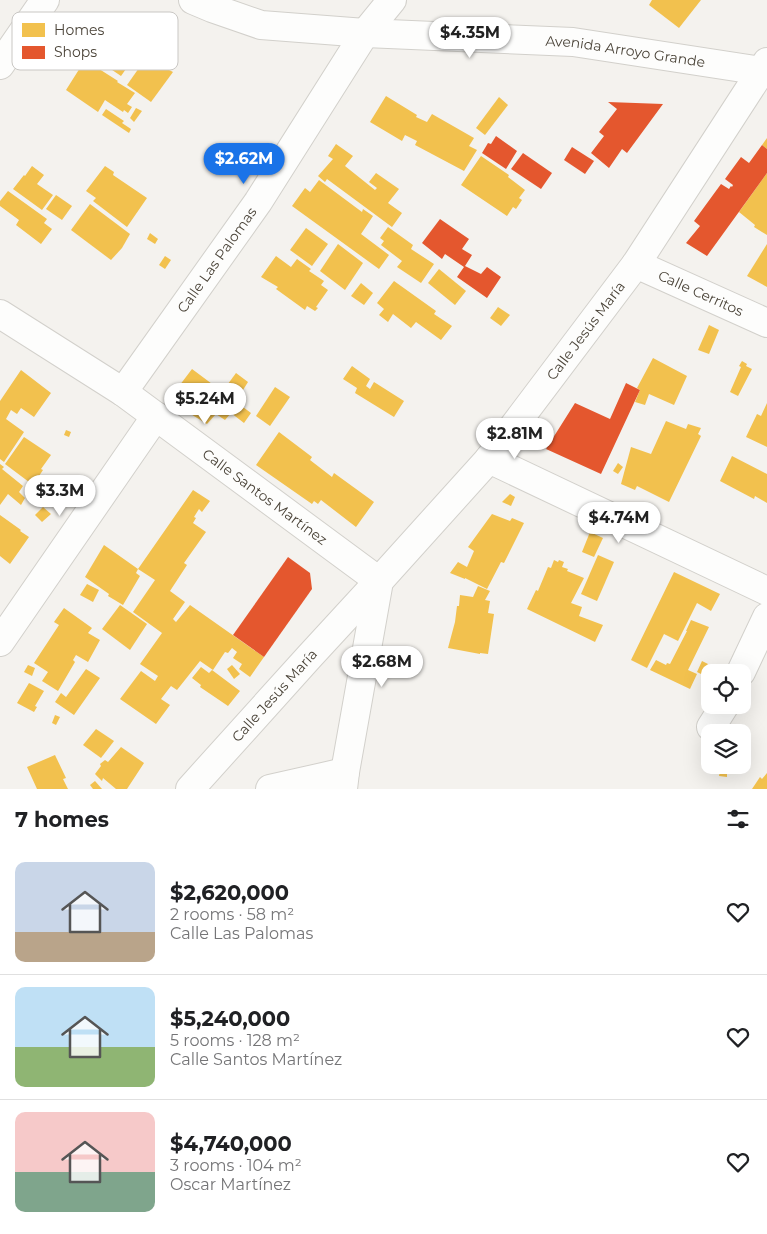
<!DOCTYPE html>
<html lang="en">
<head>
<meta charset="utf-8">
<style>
	:root { --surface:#fff; --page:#f6f6f6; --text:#202124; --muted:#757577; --line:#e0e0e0; --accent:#1a73e8 }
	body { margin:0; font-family:Montserrat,sans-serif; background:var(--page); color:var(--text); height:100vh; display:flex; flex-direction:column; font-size:19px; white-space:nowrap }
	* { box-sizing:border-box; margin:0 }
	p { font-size:16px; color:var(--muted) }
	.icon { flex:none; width:28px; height:28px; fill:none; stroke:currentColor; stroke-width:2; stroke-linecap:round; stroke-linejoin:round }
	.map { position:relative; height:789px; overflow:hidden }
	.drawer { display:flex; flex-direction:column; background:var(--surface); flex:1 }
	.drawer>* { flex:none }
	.fabs { position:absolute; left:701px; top:664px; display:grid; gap:10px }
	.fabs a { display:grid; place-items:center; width:50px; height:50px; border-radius:10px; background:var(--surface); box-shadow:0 5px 20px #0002; font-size:25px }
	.price { position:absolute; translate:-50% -42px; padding:0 11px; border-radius:18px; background:#fff; color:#222; font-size:16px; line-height:32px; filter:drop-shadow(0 1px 2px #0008) }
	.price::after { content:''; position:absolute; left:50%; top:30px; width:15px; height:11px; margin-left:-8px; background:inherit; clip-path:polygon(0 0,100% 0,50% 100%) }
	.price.current { background:var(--accent); color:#fff }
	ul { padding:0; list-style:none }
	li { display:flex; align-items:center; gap:15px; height:125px; padding:0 15px }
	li+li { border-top:1px solid var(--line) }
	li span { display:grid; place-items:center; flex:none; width:140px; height:100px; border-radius:10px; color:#555 }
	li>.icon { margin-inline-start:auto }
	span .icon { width:60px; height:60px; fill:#fffc; stroke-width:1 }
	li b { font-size:21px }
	h2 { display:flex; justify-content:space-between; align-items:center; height:60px; padding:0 15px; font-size:21px }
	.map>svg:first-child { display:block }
	.homes { fill:#f2c14e }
	.shops { fill:#e4572e }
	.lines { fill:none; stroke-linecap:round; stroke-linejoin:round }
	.minor-casing { stroke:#d2d0cb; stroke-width:30 }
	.minor { stroke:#fdfdfc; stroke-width:28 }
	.labels { text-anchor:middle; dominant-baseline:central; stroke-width:5; stroke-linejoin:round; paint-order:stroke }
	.street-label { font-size:14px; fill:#4b4439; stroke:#fff }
	.key { fill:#fff; stroke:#c9c7c4; stroke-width:1 }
	.key-label { font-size:14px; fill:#4b4439 }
</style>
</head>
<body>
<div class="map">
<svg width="767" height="789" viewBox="0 0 767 789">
	<rect width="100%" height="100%" fill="#f4f2ee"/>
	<!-- homes -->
	<g class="homes">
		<polygon points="652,0 701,0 679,28 649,5"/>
		<polygon points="70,15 76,19 77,17 86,23 85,25 99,36 133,59 121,76 87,53 86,56 58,36 56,39 71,51 58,64 43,51"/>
		<polygon points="146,58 173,72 151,102 127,85"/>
		<polygon points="85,60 118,81 117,82 135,93 127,104 132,107 128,113 124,110 123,112 105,100 98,112 66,90"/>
		<polygon points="386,96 417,115 416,117 427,122 432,114 474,138 469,146 477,150 464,171 415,145 417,141 405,135 402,141 370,122"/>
		<polygon points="499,97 508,105 485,135 476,128"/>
		<polygon points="136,108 142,111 134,122 130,118"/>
		<polygon points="106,109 124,121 122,123 131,129 129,133 102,115"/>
		<polygon points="767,138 767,149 762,145"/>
		<polygon points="336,144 353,156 345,166 375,190 377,188 369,182 376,173 399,189 388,203 402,213 392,227 327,179 325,182 318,176 333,159 328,156"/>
		<polygon points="481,156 509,175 508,177 525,190 519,198 522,200 516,209 513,207 507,216 461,185"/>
		<polygon points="32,166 44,175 37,184 53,195 42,210 13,189 24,175 25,176"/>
		<polygon points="105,166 114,172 113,175 147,198 127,227 93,201 96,198 86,191"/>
		<polygon points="767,173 767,235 754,227 755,225 739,212"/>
		<polygon points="319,180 362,212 363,209 373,216 361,234 389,255 379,269 292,206 305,188 310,192"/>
		<polygon points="8,191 47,219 44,223 52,229 41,244 16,225 19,220 0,206 0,201"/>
		<polygon points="56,195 72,206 62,220 46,209"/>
		<polygon points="90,204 130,234 122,248 111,260 71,230"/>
		<polygon points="388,227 413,245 411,249 434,264 421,283 397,267 402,261 381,245 384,241 380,238"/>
		<polygon points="306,228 328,244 312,266 290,250"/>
		<polygon points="150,233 158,239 155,244 147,239"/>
		<polygon points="338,244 363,263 345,290 320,271"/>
		<polygon points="767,244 767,287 747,276"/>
		<polygon points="165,256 171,260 165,269 159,265"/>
		<polygon points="276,256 291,267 297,259 311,269 309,271 324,281 321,285 328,290 316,307 318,308 315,311 307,306 305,310 276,289 278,287 261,277"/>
		<polygon points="439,269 466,291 455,305 428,283"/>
		<polygon points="394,281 436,311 434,314 452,326 441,340 416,322 411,328 393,314 388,322 379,315 384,309 377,303"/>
		<polygon points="361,283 373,293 364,305 351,296"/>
		<polygon points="498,307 510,315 501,326 490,318"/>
		<polygon points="709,325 719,330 709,354 698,350"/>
		<polygon points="653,358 687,376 674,405 649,394 645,405 635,402 640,390 637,388"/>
		<polygon points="742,361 747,364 746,366 752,369 738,396 730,392 741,367 739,366"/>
		<polygon points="352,366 370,379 366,386 370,389 374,382 404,401 394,417 355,393 357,388 343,379"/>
		<polygon points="192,369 251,413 244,423 231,413 225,420 216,414 207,424 189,413 188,415 167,402"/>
		<polygon points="21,370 51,393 34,417 21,408 17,414 11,410 6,419 24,432 4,462 0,459 0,401"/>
		<polygon points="236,373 248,382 238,398 225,388"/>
		<polygon points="275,387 290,397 270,426 256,416"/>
		<polygon points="767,403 767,447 746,437 757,414 761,416"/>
		<polygon points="666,421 686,429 688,424 701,428 698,434 701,436 669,502 637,486 635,490 621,484 631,447 651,454"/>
		<polygon points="66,430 71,432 69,437 64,435"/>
		<polygon points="279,432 312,457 310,460 332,477 334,473 374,502 356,527 321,500 318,504 314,501 312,504 256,465"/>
		<polygon points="24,437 51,455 41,469 43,470 33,485 5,464"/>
		<polygon points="732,456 767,474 767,503 755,496 754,499 720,481"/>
		<polygon points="618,463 623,467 618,474 613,471"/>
		<polygon points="0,464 4,467 2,469 23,486 19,492 25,498 21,505 8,494 0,505"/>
		<polygon points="193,490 210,501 202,512 199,509 194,517 196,518 193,523 206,532 184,563 187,565 170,591 185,602 173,619 176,622 190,605 264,657 250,677 239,669 242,664 233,658 237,652 232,648 228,653 225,652 213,670 200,661 177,690 171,686 161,699 170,705 156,724 120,699 141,671 155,681 158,676 140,664 162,633 133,612 155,580 138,569 136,573 140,576 123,605 108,596 109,594 85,577 104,545 138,569"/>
		<polygon points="510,494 515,497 511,506 502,502"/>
		<polygon points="43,507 51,514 42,522 35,515"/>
		<polygon points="492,514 510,521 512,518 524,523 504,563 501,562 487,589 465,578 465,579 450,573 458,562 467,567 474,551 468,547"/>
		<polygon points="0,515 21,530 20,531 29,537 10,564 0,556"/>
		<polygon points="590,532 603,538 594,557 582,552"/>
		<polygon points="598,555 614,562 597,601 581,594"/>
		<polygon points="554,560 558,562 559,560 564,562 562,567 568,569 567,571 584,578 571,603 582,607 579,616 603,625 595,642 527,609 536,590 538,591 548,567 551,568"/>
		<polygon points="674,572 720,594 711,611 697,603 678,641 664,634 647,668 631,660"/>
		<polygon points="87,584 99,590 93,602 80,595"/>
		<polygon points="478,586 490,591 485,600 490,601 488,613 494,614 488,654 480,653 480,654 448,648 455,622 457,606 459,606 460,595 473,597"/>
		<polygon points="120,605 147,624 130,650 102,629"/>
		<polygon points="64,608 92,628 88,633 100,640 88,662 76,655 73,660 75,662 58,691 42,681 48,672 34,663 59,625 54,622"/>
		<polygon points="691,620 709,627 688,670 697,674 690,689 650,670 656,660 666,665 667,663 670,664 687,631 686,631"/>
		<polygon points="702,661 708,664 703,675 697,672"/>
		<polygon points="28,665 35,668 32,676 24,672"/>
		<polygon points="232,665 240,674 234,679 227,669"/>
		<polygon points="201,667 209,673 212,670 240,691 228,706 200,687 201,685 192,678"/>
		<polygon points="86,669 100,678 74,715 55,702 61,693 66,697"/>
		<polygon points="29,683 44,691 35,706 37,707 34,712 17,703"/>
		<polygon points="55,715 60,717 56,725 52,723"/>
		<polygon points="96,729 114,741 101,758 83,745"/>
		<polygon points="121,747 144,763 127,789 116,789 103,778 102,781 95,774 101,766 100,764 105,760 108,762"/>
		<polygon points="55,755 66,778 63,779 68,789 37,789 27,767"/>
		<polygon points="720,771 727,772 727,777 719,776"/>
		<polygon points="767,773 767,789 752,789 760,777 762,779"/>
		<polygon points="95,781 102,789 93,789 90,785"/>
	</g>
	<!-- shops -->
	<g class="shops">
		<polygon points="608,102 663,104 627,153 622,149 609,168 591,153 604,136 599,132 617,109"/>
		<polygon points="496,136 517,151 506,169 482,153 488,143 491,144"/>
		<polygon points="762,145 767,149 767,173 707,256 686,243 700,226 694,221 721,184 729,189 731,186 732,187 733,185 725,179 741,157 749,163"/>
		<polygon points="572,147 594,161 585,174 564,160"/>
		<polygon points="523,153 552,173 541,189 511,169"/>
		<polygon points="440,219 469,239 462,249 472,255 465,266 481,274 487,267 501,277 487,298 457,277 464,267 445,254 442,259 422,243"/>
		<polygon points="626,383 640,390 601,474 546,449 575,403 610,419"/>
		<polygon points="288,557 310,573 312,589 264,657 233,635"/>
	</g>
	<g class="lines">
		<defs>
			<g id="minor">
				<path id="s1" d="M193,0L212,8L261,25L365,33L573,42L762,71"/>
				<polyline points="0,65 45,0"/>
				<path id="s2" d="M636,264L767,323"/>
				<path id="s3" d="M0,314L123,392L379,581L345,772L343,789"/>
				<path id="s4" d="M123,392L258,202L365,33L392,0"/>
				<polyline points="489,459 767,591"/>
				<polyline points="0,642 156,416"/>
				<polyline points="741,672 767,617"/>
				<polyline points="711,727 725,705"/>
				<path id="s5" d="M190,789L309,657L379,581L489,459L636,264L767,62"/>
				<polyline points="270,789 345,772"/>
			</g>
		</defs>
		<!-- minor casing -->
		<use href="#minor" class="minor-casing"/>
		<!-- minor -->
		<use href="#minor" class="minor"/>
	</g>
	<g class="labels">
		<!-- street labels -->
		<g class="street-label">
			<text stroke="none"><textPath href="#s1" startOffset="438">Avenida Arroyo Grande</textPath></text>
			<text stroke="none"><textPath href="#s4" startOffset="162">Calle Las Palomas</textPath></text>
			<text stroke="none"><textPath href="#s2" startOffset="71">Calle Cerritos</textPath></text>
			<text stroke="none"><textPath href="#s5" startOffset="606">Calle Jesús María</textPath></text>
			<text stroke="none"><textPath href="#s3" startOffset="322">Calle Santos Martínez</textPath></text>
			<text stroke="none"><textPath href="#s5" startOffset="126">Calle Jesús María</textPath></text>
		</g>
	</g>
	<!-- legend -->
	<rect x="12" y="12" width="166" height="58" rx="8" class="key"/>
	<rect x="22" y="23" width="23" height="14" fill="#f2c14e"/>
	<rect x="22" y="46" width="23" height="13" fill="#e4572e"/>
	<g class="key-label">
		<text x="54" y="35">Homes</text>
		<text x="54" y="57">Shops</text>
	</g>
</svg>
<div class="fabs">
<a><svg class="icon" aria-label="locate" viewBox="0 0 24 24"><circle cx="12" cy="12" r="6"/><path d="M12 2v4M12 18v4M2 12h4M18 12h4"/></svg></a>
<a><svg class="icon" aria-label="layers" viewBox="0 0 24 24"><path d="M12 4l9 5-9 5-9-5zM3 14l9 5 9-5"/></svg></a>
</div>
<b class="price" style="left:470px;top:59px">$4.35M</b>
<b class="price current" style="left:244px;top:185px">$2.62M</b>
<b class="price" style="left:205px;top:425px">$5.24M</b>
<b class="price" style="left:515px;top:460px">$2.81M</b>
<b class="price" style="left:60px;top:517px">$3.3M</b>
<b class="price" style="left:619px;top:544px">$4.74M</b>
<b class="price" style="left:382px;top:688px">$2.68M</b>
</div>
<section class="drawer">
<h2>7 homes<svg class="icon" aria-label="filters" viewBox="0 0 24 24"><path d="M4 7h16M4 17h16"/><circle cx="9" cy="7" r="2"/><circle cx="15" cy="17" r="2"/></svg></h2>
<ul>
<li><span style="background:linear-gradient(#c9d6e8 70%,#b9a48a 0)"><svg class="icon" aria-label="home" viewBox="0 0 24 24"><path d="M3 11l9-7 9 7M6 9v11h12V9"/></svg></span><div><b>$2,620,000</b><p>2 rooms · 58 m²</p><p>Calle Las Palomas</p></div><svg class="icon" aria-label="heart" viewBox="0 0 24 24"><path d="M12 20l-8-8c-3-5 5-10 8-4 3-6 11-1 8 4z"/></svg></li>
<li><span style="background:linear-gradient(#bfe0f5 60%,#8fb573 0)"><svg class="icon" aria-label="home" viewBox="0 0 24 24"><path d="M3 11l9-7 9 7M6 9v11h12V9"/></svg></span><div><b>$5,240,000</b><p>5 rooms · 128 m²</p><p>Calle Santos Martínez</p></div><svg class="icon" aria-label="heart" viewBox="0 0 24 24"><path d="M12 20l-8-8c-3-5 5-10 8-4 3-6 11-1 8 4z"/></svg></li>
<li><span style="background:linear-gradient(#f6c9c9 60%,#7fa58c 0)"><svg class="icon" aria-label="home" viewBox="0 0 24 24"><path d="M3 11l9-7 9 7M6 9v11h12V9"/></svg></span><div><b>$4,740,000</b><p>3 rooms · 104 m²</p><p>Oscar Martínez</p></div><svg class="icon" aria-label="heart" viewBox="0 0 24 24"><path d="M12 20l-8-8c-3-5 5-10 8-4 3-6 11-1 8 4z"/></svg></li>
</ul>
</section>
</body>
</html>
